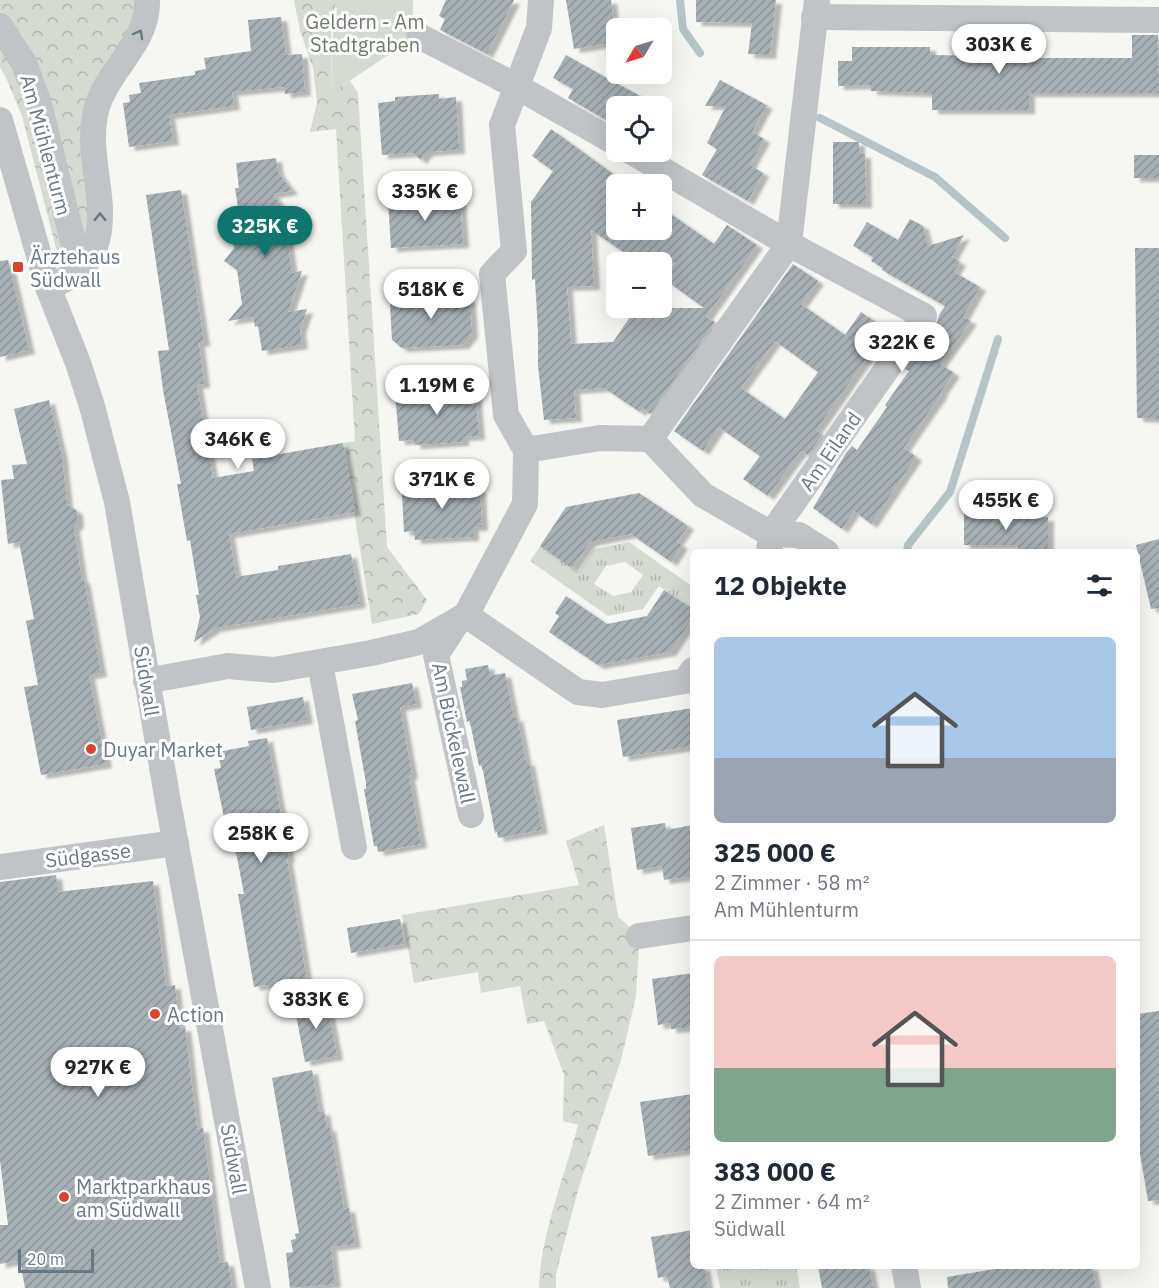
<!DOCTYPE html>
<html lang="de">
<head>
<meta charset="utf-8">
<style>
	:root { --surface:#fff; --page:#f6f6f7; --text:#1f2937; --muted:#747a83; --line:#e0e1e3; --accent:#0f766e }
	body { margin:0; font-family:"IBM Plex Sans",sans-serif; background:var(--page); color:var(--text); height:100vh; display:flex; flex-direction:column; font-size:22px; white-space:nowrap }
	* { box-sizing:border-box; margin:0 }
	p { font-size:20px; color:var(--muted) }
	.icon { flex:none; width:33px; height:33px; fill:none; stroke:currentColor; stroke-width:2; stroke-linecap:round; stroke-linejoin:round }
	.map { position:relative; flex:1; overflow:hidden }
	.drawer { position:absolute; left:690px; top:549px; width:450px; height:720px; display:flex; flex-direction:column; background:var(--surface); border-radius:9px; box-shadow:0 6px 24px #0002 }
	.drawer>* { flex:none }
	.needle { width:39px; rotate:232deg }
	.controls { position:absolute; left:606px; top:18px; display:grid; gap:12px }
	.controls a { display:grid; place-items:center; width:66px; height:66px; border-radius:9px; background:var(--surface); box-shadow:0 6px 24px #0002; font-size:30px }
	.scale { position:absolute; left:18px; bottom:15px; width:76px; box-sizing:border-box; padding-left:6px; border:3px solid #667984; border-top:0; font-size:16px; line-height:21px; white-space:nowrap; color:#667984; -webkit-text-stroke:4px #fff; paint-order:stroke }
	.price { position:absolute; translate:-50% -51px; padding:0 14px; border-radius:21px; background:#fff; color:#222; font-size:20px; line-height:39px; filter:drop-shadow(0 2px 3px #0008) }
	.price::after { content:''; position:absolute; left:50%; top:36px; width:18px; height:14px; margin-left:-9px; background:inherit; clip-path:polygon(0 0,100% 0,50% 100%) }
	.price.active { background:var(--accent); color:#fff }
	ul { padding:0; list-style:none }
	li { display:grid; align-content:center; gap:12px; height:318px; padding:0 24px }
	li+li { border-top:2px solid var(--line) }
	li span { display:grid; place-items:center; height:186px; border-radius:9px; color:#555 }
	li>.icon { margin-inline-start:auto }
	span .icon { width:108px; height:108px; fill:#fffc; stroke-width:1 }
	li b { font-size:26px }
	h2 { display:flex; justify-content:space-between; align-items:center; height:72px; padding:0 24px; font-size:26px }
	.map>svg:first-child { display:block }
	.grass { fill:url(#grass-tufts); fill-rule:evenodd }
	.forest { fill:url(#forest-crowns) }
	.park { fill:#d6dbd2 }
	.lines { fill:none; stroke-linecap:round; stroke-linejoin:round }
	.stream { stroke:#b6c4c7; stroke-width:8 }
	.building { fill:url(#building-hatch); fill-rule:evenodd; filter:url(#shadow) }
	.minor { stroke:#c0c4c7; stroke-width:26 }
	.oneway { stroke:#667984 }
	.poi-dot { fill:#df422a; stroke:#fff; stroke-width:2 }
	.labels { text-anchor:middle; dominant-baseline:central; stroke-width:6; stroke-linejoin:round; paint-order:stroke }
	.park-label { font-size:20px; fill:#6b7b65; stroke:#fff }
	.street-label { font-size:20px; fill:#667984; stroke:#fff }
	.poi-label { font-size:20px; fill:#667984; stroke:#fff; text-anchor:start }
</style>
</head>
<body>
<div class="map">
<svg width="1159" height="1288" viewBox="0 0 1159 1288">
	<defs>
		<pattern id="grass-tufts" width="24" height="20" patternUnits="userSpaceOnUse" patternTransform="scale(1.5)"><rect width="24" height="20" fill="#d6dbd2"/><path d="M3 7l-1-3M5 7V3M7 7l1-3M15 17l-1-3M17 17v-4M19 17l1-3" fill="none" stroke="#b1b6b0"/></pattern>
		<pattern id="forest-crowns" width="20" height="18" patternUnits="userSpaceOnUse" patternTransform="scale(1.5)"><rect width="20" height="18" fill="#d6dbd2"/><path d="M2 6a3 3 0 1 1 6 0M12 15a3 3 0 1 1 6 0" fill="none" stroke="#b1b6b0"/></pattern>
		<pattern id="building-hatch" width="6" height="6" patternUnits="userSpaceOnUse" patternTransform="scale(1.5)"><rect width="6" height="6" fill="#a6b0b5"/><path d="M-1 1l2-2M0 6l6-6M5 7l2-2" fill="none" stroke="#8b9499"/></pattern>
		<filter id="shadow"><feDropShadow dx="6" dy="4" stdDeviation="1.5" flood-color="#0004"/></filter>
	</defs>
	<rect width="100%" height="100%" fill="#f6f6f3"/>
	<!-- grass -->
	<g class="grass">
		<path d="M629,542L693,587V609L659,586L643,609L608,616L530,561L540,546L579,572L594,549ZM625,562L643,575L631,592L613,596L594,584L606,566Z"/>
		<polygon points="716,1266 796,1266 800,1288 720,1288"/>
	</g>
	<!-- forest -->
	<g class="forest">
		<polygon points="0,0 140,0 139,12 108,68 86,242 14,29 0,12"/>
		<path d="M294,0H337C328,29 331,62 333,91L350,81L358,93L387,547L427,600L419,614L372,624L343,443L355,441L336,129L310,132L317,102L313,68L300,31Z"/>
		<polygon points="0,36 17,63 65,253 58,256 22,116 7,80 0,67"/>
		<path d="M604,825L618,917L635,931L639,945L636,996L621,1060L578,1190L556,1274V1288H539C541,1232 564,1179 578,1125L563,1121L564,1075L544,1021L527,1024L520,986L481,993L478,972L414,983L402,915L579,885L566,841Z"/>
	</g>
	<!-- park -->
	<polygon class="park" points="337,0 413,0 412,39 333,92 331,48 337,8 335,8"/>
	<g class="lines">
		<!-- stream -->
		<g class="stream">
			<polyline points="680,0 683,29 700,53"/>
			<polyline points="820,118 935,177 1005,238"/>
			<polyline points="907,552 908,545 950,492 998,339"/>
		</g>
	</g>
	<!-- building -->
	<g class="building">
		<polygon points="446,0 514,0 487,54 440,30 445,19 439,16"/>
		<polygon points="566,0 611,0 616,42 574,49"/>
		<polygon points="696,0 776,0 770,55 748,54 752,23 696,22"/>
		<polygon points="281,17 286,55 302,54 305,92 285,94 284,87 232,92 234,106 169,115 173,141 129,147 123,103 130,102 129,95 141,93 139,83 195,75 195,71 206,69 204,58 251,51 248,20"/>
		<polygon points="1132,35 1158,35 1159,93 1029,93 1029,110 932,110 932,93 871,91 871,85 838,86 838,61 852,61 852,47 930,47 930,55 987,56 987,58 1132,58"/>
		<polygon points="566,55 605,77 659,106 616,106 616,126 568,98 573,89 553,78"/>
		<polygon points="720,80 768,106 766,106 752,132 764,139 750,165 763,173 748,201 702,175 717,149 707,143 726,106 705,106"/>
		<polygon points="439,94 439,99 456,97 459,150 427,152 421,160 413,153 382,155 378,103 395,101 395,97"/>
		<path d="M551,129L616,176V230H662V208L714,244L727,225L757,245L706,317L715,322L650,414L643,408L640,412L604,388L574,390L576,418L544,420L538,366V332L535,279L532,280L531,202L553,171L532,156ZM591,230L638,262H675L664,279L704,308H636L613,342L571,344L567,287L594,286Z"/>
		<polygon points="833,142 859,142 859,154 865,154 866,204 833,204"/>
		<rect x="1134" y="155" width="25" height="23"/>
		<polygon points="276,158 278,172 292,191 273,194 296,229 286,230 292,273 302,271 288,312 307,309 300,330 302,345 262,351 258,326 255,327 253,317 228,321 242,304 237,270 224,261 234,248 232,235 242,234 235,188 239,188 236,163"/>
		<polygon points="181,190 204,342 199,343 204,384 197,385 213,478 254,471 252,459 343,443 355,512 229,534 236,577 278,570 278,566 351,554 360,604 215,628 194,642 200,617 196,595 199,595 190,540 187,541 177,484 181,484 163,390 158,351 169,350 146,195"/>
		<polygon points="437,195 440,198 460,197 463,244 391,248 388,201 408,200 408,197"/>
		<polygon points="910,219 923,226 928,246 964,235 952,257 960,262 954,272 980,287 963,317 971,321 940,364 954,373 941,392 942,393 904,448 916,457 871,524 854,511 842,529 813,508 846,453 852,446 857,450 887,407 885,405 909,371 905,369 936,325 939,315 945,306 882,270 883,268 871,261 873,257 853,246 867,222 898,240"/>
		<polygon points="1135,248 1159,248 1159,419 1137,418"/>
		<polygon points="8,260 29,350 0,357 0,261"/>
		<path d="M793,264L818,281L801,304L845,335L861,312L893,334L881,351L875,346L816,430L822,435L808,455L801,451L768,496L743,479L760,456L737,440L719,427L703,451L674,431ZM775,341L818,372L785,419L741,388Z"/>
		<polygon points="460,292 470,300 472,334 463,345 402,348 392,340 390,305 399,295"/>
		<polygon points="475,387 479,436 463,437 463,442 415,445 414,440 399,441 395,392"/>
		<polygon points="49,400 62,456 67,504 77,511 78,523 74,528 82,580 84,579 101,673 89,675 106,764 41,775 24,687 38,685 26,621 34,619 19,542 8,544 1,480 14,479 12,465 27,464 14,409"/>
		<polygon points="470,480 470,489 480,489 482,527 473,527 473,537 415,540 414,531 404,532 402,494 411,493 411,484"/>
		<polygon points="639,493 688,526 677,542 682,545 671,562 631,534 590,542 572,568 540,546 566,507"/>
		<polygon points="964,510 995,510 995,518 1048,517 1048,552 1018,552 1018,545 964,545"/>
		<polygon points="1159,539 1159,608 1151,609 1136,545"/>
		<polygon points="664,590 693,609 693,618 670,652 598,665 549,632 559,616 555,613 566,596 607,624 647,616"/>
		<polygon points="488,665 490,676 505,673 514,718 517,717 526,762 529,762 542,830 498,838 497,832 495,833 483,771 481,765 479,766 471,727 469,721 467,722 460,687 462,687 462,681 467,680 465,669"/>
		<polygon points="412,683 416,704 400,707 412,775 409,776 421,844 378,852 377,846 374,846 364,789 366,789 366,783 355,721 358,720 352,694"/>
		<polygon points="303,697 307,720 251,730 247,707"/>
		<polygon points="693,708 693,746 623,757 617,720"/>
		<polygon points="267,738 289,858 287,859 307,981 270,988 266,985 254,987 238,894 244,894 236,852 231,851 214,769 221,768 218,752 249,746 248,741"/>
		<polygon points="665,823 666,830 693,825 693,876 664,880 662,866 637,870 631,828"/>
		<polygon points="56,875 58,892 153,881 166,986 175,985 179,1028 185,1027 197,1129 203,1128 220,1263 228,1262 232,1288 25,1288 20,1260 0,1264 0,1225 8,1225 0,1160 0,882"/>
		<polygon points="400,919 404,944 351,953 347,928"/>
		<polygon points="693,973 693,1027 671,1029 670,1023 658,1025 652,979"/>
		<polygon points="326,999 337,1056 305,1062 294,1005"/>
		<polygon points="1159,1011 1159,1200 1148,1201 1137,1136 1137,1014"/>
		<polygon points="312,1070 319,1112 324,1111 327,1128 330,1127 344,1209 349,1208 355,1244 331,1247 335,1284 290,1288 286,1253 293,1252 291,1240 296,1239 295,1234 299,1233 272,1078"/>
		<polygon points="693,1094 693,1150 648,1156 640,1102"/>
		<polygon points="693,1230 693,1266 704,1266 708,1288 670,1288 667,1276 658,1278 651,1237"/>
		<polygon points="818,1266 869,1266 873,1288 822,1288"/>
		<polygon points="1012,1266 1092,1266 1096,1288 948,1288 947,1277"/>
	</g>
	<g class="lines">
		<!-- minor -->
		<g class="minor">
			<polyline points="814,17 1159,20"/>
			<polyline points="0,26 24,63 39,104 80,270"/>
			<polyline points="419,36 516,86 616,143"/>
			<polyline points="0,120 48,287 78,363 92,406 117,502 168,802 258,1288"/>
			<polyline points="632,152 789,244 924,316 771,534 769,552"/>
			<path d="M48,287C67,280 88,268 95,247C110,204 86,159 95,115C103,72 149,45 147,0"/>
			<polyline points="650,439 789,244 817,0"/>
			<polyline points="526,450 506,415 492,274 514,251 502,125 539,28 541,0"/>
			<polyline points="466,615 578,692 602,695 685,681 693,670"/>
			<polyline points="456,624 436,655 471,815"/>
			<polyline points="320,663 354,847"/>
			<polyline points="146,681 228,666 274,670 371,653 419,642 466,615 525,504 526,450 600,438 650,439 703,495 771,534 799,535 826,552"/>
			<polyline points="0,867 176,843"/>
			<polyline points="639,936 693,928"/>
			<polyline points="904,1266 908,1288"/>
		</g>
	</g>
	<!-- one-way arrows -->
	<defs><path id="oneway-chevron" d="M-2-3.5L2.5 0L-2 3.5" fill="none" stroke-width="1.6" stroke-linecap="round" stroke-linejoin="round" transform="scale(1.5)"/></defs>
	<g class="oneway">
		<use href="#oneway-chevron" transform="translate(139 34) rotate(-61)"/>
		<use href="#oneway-chevron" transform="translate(100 217) rotate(-90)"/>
	</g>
	<!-- markers -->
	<g class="poi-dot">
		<rect x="12" y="261" width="12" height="12" rx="3"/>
		<circle cx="91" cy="749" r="6"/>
		<circle cx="155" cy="1014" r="6"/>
		<circle cx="64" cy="1197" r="6"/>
	</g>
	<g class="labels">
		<!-- park labels -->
		<g class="park-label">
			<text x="365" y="21">Geldern - Am<tspan x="365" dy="23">Stadtgraben</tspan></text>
		</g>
		<!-- street labels -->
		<g class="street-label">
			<text transform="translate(46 145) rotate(75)">Am Mühlenturm</text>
			<text transform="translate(830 451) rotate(-55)">Am Eiland</text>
			<text transform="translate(147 681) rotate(81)">Südwall</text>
			<text transform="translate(454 733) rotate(78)">Am Bückelewall</text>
			<text transform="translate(88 855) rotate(-7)">Südgasse</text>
			<text transform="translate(234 1159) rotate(80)">Südwall</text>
		</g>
		<!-- poi labels -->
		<g class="poi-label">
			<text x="30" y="256">Ärztehaus<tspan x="30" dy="23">Südwall</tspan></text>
			<text x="103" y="749">Duyar Market</text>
			<text x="167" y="1014">Action</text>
			<text x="76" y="1186">Marktparkhaus<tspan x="76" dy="23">am Südwall</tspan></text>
		</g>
	</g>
</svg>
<div class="controls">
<a><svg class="needle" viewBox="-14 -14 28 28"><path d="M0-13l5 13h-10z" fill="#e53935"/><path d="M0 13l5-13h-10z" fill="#747a83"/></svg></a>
<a><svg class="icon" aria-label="locate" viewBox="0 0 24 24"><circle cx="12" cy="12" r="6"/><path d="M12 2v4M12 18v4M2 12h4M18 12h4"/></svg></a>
<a>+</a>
<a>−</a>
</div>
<div class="scale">20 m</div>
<b class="price" style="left:999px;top:75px">303K €</b>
<b class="price" style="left:425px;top:222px">335K €</b>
<b class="price active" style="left:265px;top:257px">325K €</b>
<b class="price" style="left:431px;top:320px">518K €</b>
<b class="price" style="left:902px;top:373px">322K €</b>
<b class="price" style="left:437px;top:416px">1.19M €</b>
<b class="price" style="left:238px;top:470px">346K €</b>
<b class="price" style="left:442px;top:510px">371K €</b>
<b class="price" style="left:1006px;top:531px">455K €</b>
<b class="price" style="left:261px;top:864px">258K €</b>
<b class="price" style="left:316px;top:1030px">383K €</b>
<b class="price" style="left:98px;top:1098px">927K €</b>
<section class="drawer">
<h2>12 Objekte<svg class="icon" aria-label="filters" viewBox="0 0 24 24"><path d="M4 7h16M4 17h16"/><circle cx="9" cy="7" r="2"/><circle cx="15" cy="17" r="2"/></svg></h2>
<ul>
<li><span style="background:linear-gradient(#a9c7e8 65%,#9aa5b1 0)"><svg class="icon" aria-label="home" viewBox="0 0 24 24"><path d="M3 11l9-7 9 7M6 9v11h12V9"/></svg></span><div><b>325 000 €</b><p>2 Zimmer · 58 m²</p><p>Am Mühlenturm</p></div></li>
<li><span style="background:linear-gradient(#f6c9c9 60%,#7fa58c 0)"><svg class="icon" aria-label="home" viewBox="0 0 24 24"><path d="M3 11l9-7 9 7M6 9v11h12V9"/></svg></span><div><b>383 000 €</b><p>2 Zimmer · 64 m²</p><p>Südwall</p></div></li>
</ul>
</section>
</div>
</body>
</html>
